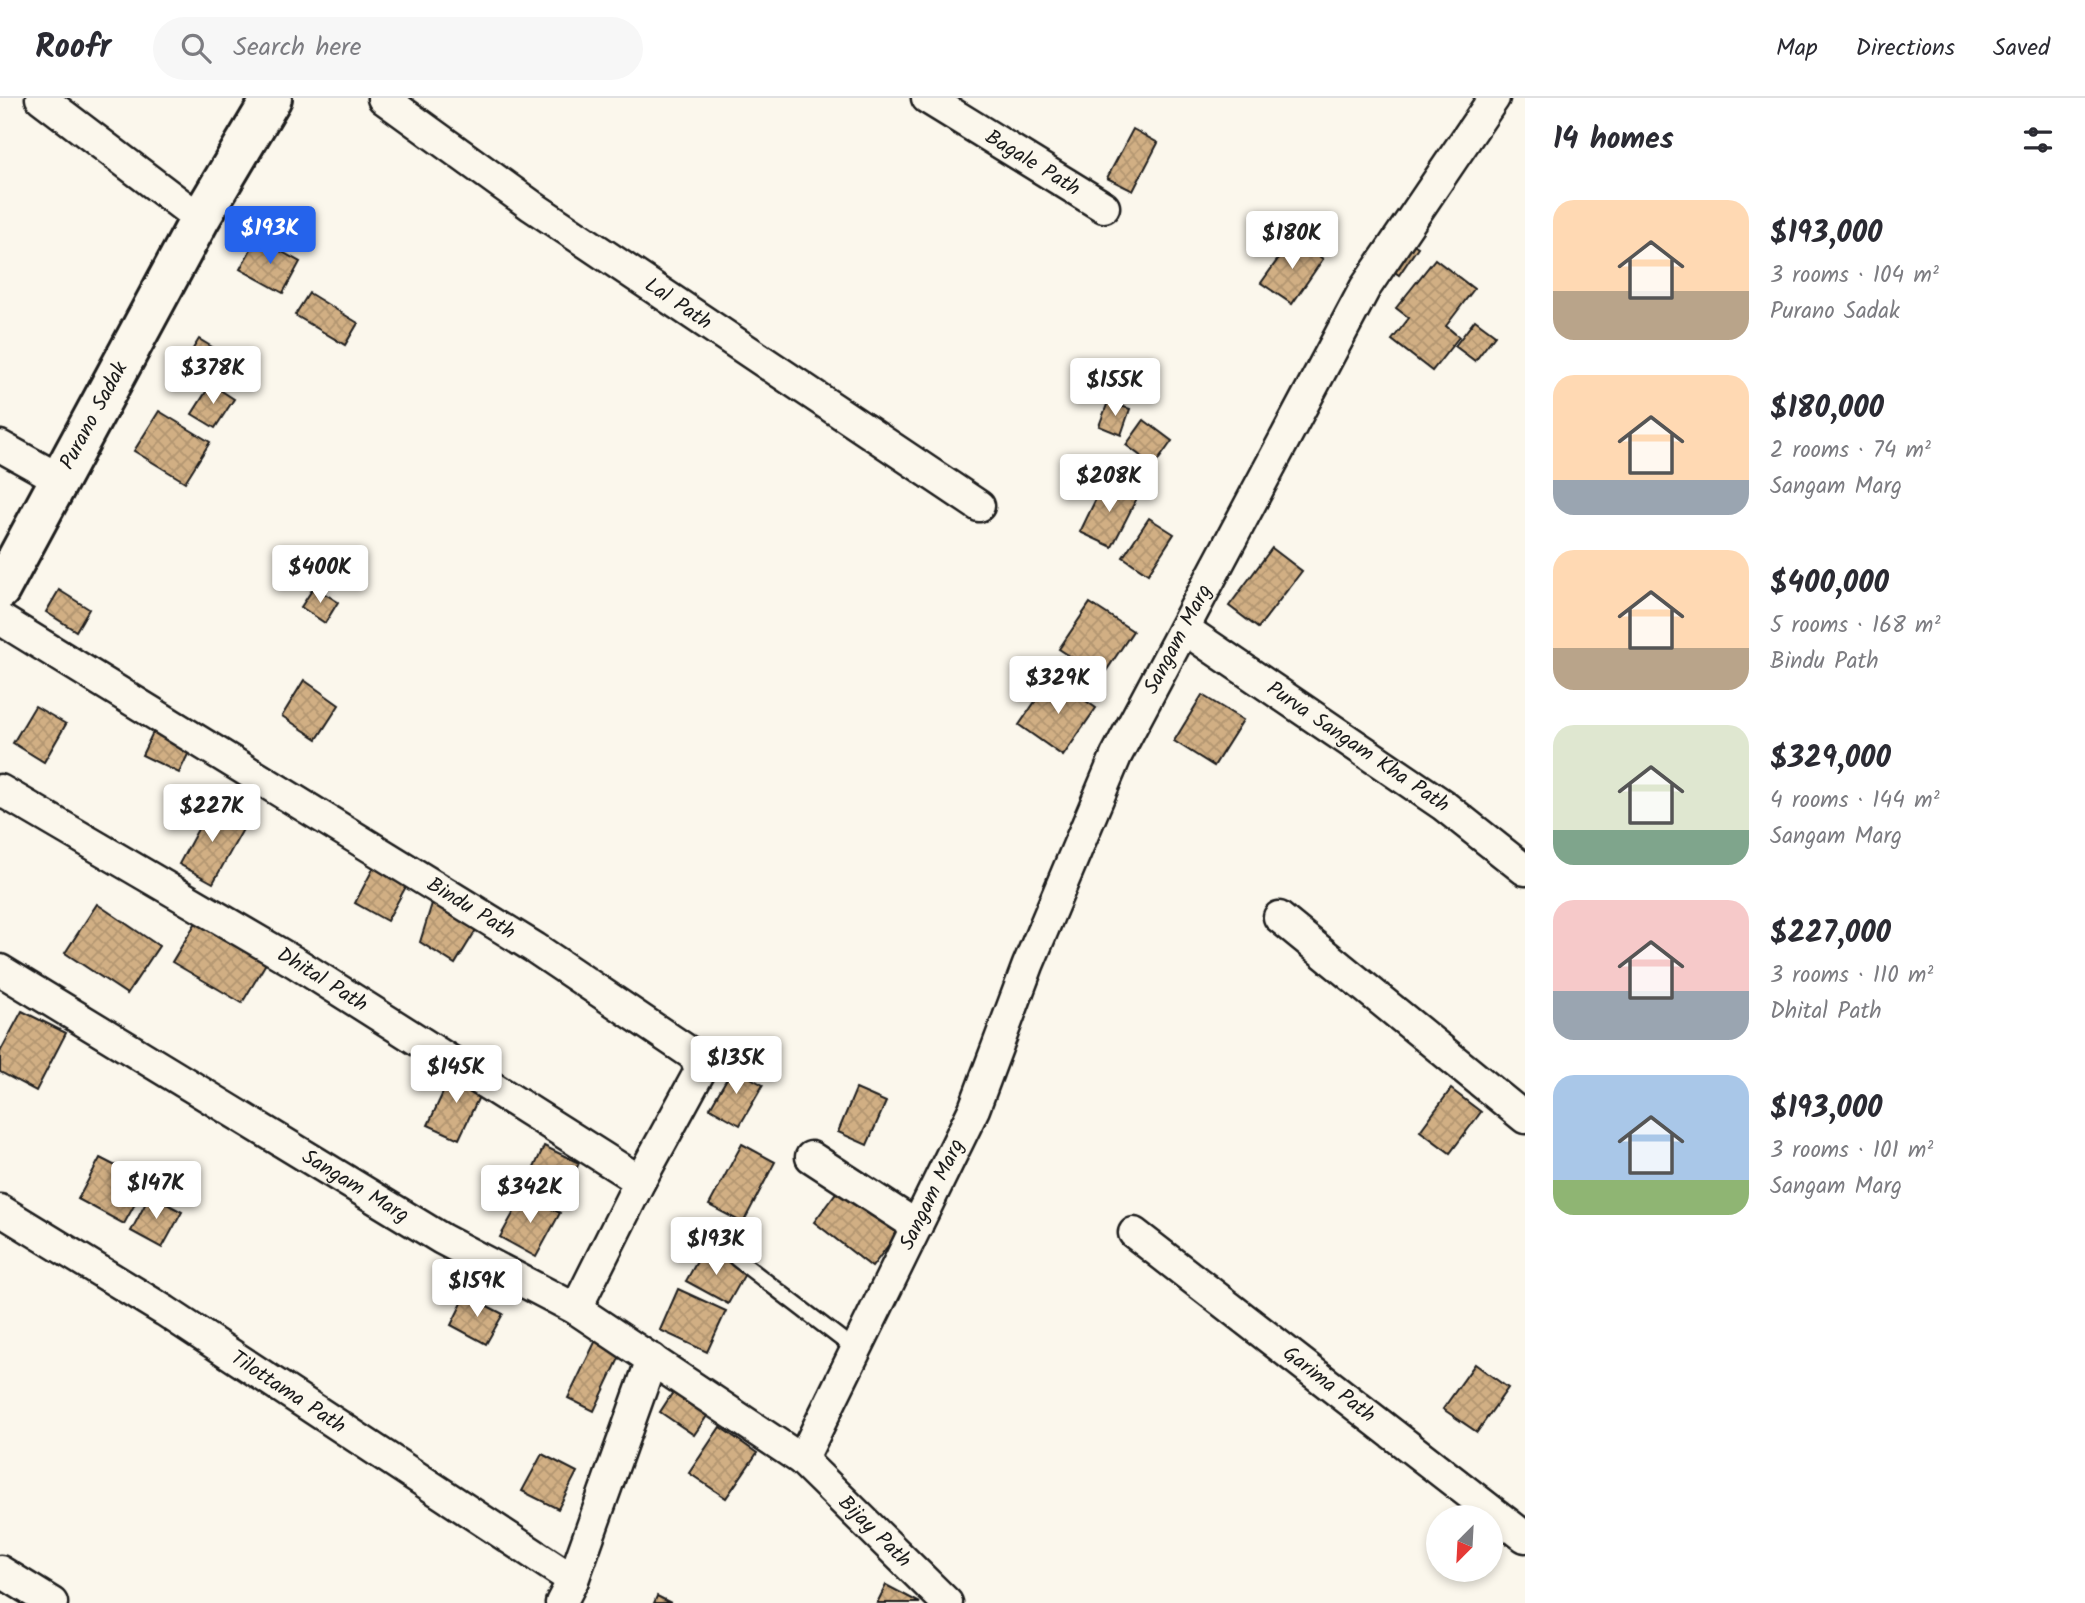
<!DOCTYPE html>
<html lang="en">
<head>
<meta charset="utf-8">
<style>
	:root { --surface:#fff; --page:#f7f7f7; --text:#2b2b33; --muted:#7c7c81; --line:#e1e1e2; --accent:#2563eb }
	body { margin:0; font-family:Kalam,sans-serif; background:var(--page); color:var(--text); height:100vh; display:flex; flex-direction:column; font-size:26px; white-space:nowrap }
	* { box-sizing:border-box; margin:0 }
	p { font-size:23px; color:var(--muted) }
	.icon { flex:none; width:38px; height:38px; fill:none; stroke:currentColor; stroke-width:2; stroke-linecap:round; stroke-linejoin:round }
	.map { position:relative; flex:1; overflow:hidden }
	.side { display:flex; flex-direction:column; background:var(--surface); width:560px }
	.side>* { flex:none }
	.needle { width:46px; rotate:204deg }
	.controls { position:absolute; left:1426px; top:1407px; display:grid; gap:14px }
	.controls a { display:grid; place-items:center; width:77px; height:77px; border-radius:50%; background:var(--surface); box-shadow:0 4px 10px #0003; font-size:35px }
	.price { position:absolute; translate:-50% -60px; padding:0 16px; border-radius:7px; background:#fff; color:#222; font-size:23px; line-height:46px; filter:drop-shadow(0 2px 4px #0008) }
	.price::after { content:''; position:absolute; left:50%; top:42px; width:21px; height:16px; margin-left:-10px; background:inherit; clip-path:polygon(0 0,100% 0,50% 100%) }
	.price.on { background:var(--accent); color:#fff }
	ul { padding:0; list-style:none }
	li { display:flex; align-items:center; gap:21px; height:175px; padding:0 28px }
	li span { display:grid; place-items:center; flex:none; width:196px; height:140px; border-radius:21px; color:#555 }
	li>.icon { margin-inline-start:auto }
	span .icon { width:84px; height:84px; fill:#fffc; stroke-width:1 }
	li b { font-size:30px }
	h2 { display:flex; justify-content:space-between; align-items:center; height:84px; padding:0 28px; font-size:30px }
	header { display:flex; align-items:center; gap:42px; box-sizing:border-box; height:98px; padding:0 35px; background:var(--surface); border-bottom:2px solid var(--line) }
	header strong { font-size:33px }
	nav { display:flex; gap:38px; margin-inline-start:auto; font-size:24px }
	.search { width:490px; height:63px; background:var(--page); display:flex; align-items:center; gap:18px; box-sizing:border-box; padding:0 24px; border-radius:38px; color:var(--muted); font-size:26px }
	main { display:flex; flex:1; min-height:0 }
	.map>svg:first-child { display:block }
	.building { fill:url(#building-cross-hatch); stroke:#1c1c1c; stroke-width:2 }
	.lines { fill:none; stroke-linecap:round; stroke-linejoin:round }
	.service-casing { stroke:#1c1c1c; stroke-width:19 }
	.minor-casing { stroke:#1c1c1c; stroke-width:35 }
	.secondary-casing { stroke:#1c1c1c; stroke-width:44 }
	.service { stroke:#fbf7ec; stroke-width:14 }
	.minor { stroke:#fbf7ec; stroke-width:30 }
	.secondary { stroke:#fbf7ec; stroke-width:38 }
	.labels { text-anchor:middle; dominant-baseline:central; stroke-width:7; stroke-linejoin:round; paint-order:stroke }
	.street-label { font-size:21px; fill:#1c1c1c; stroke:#fbf7ec }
</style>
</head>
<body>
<header>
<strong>Roofr</strong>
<div class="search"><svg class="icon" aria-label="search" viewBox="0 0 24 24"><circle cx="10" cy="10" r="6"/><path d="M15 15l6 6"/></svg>Search here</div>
<nav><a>Map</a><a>Directions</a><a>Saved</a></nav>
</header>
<main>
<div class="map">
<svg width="1525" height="1505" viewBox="0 0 1525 1505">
	<defs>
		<pattern id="building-cross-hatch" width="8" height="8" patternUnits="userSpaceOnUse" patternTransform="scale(1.75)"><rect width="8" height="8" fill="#d1af84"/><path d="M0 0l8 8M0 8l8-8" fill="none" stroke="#b39671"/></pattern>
	</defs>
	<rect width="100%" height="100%" fill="#fbf7ec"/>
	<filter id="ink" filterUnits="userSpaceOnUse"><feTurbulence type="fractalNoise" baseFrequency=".0143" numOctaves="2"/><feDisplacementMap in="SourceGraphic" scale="14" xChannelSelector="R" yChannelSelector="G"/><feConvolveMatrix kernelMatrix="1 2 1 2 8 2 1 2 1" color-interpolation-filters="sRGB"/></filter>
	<g filter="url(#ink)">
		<!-- building -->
		<g class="building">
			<polygon points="1133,31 1158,45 1133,93 1107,80"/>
			<polygon points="257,140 300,164 283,195 240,171"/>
			<polygon points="1293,140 1323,161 1292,206 1261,185"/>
			<polygon points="1408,142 1418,149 1399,177 1389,170"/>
			<polygon points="1435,161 1474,191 1446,228 1459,239 1432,273 1392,242 1409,220 1396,210"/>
			<polygon points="309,195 358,225 345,247 295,217"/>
			<polygon points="1475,222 1495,237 1475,263 1455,248"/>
			<polygon points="199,241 237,264 224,285 186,262"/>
			<polygon points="211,286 234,301 215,330 192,316"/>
			<polygon points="1108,304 1130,311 1121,337 1099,328"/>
			<polygon points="159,313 210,344 185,384 134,353"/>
			<polygon points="1144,322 1172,343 1154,368 1126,347"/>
			<polygon points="1105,382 1138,398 1112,449 1080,434"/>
			<polygon points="1149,420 1174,436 1148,476 1123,459"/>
			<polygon points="1272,450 1302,473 1258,530 1229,508"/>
			<polygon points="314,489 338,504 325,525 301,509"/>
			<polygon points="59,492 89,511 76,533 46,514"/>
			<polygon points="1090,505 1133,533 1102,579 1059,551"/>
			<polygon points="1052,579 1096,610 1063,658 1019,627"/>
			<polygon points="304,582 339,607 317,641 282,618"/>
			<polygon points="1202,597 1243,622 1214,668 1174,643"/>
			<polygon points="35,608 66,626 44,664 13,645"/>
			<polygon points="154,632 191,650 179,675 142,657"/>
			<polygon points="211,707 246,726 213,785 179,766"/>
			<polygon points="375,767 408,785 387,823 355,805"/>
			<polygon points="434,799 479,827 455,866 420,844"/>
			<polygon points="97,806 159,848 127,896 65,855"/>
			<polygon points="201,816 271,857 242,905 172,864"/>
			<polygon points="22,913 66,935 36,993 0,974 0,954"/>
			<polygon points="733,970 763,987 740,1027 710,1010"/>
			<polygon points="453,973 484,988 459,1041 428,1027"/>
			<polygon points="856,991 886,1004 867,1047 838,1034"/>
			<polygon points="1451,991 1481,1014 1450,1055 1420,1033"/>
			<polygon points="742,1046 775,1064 743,1125 709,1107"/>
			<polygon points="544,1048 579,1065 561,1103 526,1087"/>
			<polygon points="100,1060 147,1084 124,1126 78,1101"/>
			<polygon points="841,1088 899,1133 872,1169 814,1124"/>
			<polygon points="524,1096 560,1115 536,1159 500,1139"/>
			<polygon points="150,1097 182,1114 162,1150 131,1133"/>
			<polygon points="704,1151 746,1174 728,1206 686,1183"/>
			<polygon points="678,1191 726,1213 707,1254 660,1232"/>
			<polygon points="466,1197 503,1216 486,1246 451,1227"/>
			<polygon points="597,1240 623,1252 594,1313 568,1300"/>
			<polygon points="1475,1266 1508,1290 1477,1334 1443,1311"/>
			<polygon points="677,1288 711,1312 694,1337 660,1314"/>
			<polygon points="720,1329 757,1355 726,1400 689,1375"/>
			<polygon points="542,1356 577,1374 558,1411 522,1393"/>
			<polygon points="886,1487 920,1505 877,1505"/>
			<polygon points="657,1498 671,1505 654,1505"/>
		</g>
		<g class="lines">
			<defs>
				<polyline id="service" points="737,1161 857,1253"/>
				<g id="minor">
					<polyline points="41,0 200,121"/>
					<path id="s1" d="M383,0L532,108L979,408"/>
					<path id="s2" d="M927,0L1104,109"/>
					<polyline points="0,348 61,382"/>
					<path id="s3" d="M0,521L535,850L695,958L700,973L640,1083L576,1211"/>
					<path id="s4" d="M1186,532L1443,707L1525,772"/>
					<path id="s5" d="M0,692L296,865L640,1083"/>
					<polyline points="1279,819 1525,1020"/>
					<path id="s6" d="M0,872L442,1141L576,1211L802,1362L974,1011L1028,867L1116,658L1365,190L1494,0"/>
					<polyline points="811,1059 917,1128"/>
					<path id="s7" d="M0,1112L165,1213L573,1482"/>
					<path id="s8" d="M1134,1135L1525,1439"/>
					<path id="s9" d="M802,1362L947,1505"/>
					<polyline points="0,1473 52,1505"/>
					<polyline points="561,1505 573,1482 652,1261"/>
				</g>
				<g id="secondary">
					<path id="s10" d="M0,492L200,121L272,0"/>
				</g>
			</defs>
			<!-- service casing -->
			<use href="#service" class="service-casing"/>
			<!-- minor casing -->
			<use href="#minor" class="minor-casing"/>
			<!-- secondary casing -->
			<use href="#secondary" class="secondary-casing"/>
			<!-- service -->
			<use href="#service" class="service"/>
			<!-- minor -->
			<use href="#minor" class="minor"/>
			<!-- secondary -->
			<use href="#secondary" class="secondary"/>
		</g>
	</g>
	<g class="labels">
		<!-- street labels -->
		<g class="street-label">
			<text stroke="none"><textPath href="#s2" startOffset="124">Bagale Path</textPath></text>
			<text stroke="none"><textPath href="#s1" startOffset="360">Lal Path</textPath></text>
			<text stroke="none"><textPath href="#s10" startOffset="198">Purano Sadak</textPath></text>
			<text stroke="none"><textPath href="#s6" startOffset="1844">Sangam Marg</textPath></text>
			<text stroke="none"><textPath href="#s4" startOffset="208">Purva Sangam Kha Path</textPath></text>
			<text stroke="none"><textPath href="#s3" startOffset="553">Bindu Path</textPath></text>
			<text stroke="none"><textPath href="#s5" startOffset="374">Dhital Path</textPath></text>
			<text stroke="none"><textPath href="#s6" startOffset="416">Sangam Marg</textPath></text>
			<text stroke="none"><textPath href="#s6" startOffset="1236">Sangam Marg</textPath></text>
			<text stroke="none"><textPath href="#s8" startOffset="247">Garima Path</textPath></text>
			<text stroke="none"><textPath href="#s7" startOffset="341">Tilottama Path</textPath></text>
			<text stroke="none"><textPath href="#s9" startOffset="102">Bijay Path</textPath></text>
		</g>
	</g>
</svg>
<div class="controls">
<a><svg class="needle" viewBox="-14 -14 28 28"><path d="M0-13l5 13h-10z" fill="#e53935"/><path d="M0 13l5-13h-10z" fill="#7c7c81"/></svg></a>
</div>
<b class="price on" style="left:270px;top:168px">$193K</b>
<b class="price" style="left:1292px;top:173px">$180K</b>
<b class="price" style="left:213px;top:308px">$378K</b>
<b class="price" style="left:1115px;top:320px">$155K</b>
<b class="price" style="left:1109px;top:416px">$208K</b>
<b class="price" style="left:320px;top:507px">$400K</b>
<b class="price" style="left:1058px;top:618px">$329K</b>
<b class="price" style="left:212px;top:746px">$227K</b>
<b class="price" style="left:736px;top:998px">$135K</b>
<b class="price" style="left:456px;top:1007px">$145K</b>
<b class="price" style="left:156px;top:1123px">$147K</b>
<b class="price" style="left:530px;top:1127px">$342K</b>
<b class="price" style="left:716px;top:1179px">$193K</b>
<b class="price" style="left:477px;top:1221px">$159K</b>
</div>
<section class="side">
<h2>14 homes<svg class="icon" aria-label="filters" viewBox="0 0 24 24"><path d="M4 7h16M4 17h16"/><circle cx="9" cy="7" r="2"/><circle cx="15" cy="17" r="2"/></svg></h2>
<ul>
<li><span style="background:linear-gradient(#ffd9b3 65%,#b9a48a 0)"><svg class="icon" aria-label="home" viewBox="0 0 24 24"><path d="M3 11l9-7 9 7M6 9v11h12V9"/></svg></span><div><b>$193,000</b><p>3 rooms · 104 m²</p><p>Purano Sadak</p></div></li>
<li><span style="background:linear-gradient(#ffd9b3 75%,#9aa5b1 0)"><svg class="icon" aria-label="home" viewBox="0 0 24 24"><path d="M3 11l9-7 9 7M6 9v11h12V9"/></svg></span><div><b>$180,000</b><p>2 rooms · 74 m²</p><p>Sangam Marg</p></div></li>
<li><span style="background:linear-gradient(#ffd9b3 70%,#b9a48a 0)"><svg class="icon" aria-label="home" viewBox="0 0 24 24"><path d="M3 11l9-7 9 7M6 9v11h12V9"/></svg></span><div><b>$400,000</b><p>5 rooms · 168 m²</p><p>Bindu Path</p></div></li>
<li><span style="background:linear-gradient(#dfe7d0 75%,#7fa58c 0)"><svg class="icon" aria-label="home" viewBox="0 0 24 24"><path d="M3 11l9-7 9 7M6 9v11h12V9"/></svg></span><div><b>$329,000</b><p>4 rooms · 144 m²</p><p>Sangam Marg</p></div></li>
<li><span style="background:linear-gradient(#f6c9c9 65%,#9aa5b1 0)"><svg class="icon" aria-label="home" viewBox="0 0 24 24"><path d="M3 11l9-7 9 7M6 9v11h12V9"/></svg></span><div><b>$227,000</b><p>3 rooms · 110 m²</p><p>Dhital Path</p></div></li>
<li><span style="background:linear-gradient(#a9c7e8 75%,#8fb573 0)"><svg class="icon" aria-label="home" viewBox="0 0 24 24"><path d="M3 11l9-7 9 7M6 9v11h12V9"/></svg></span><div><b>$193,000</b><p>3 rooms · 101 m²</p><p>Sangam Marg</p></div></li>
</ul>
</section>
</main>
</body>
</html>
